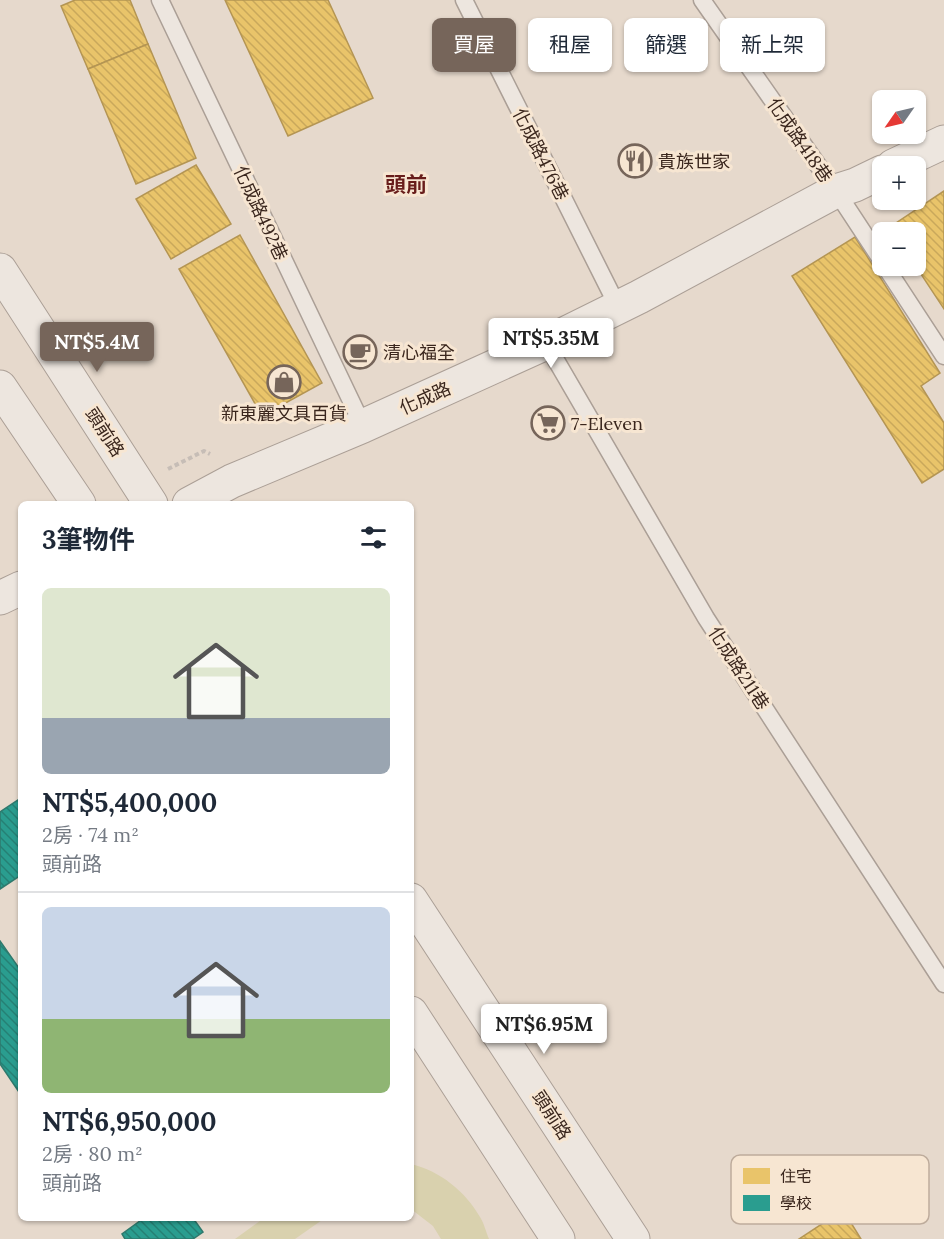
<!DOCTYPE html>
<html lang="zh-TW">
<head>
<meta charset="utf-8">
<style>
	:root { --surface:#fff; --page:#f2f2f3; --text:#1f2937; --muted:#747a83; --line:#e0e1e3; --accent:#76655a }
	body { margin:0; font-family:Lora,"Noto Sans TC",serif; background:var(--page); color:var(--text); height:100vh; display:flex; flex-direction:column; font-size:22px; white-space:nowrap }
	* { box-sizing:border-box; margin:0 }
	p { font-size:20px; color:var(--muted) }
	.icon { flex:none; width:33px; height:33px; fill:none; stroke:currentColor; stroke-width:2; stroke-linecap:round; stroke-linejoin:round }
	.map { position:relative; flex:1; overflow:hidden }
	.panel { position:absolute; left:18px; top:501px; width:396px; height:720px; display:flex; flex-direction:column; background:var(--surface); border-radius:9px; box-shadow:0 2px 4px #0004 }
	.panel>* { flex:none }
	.top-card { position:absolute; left:432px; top:18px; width:422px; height:54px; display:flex; gap:12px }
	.needle { width:39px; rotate:236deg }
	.fabs { position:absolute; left:872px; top:90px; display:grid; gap:12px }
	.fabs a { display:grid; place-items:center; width:54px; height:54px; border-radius:9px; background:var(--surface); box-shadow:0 2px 4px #0004; font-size:30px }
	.price { position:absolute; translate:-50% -51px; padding:0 14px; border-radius:6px; background:#fff; color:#222; font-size:20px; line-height:39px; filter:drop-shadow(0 2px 3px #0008) }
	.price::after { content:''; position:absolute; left:50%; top:36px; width:18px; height:14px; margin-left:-9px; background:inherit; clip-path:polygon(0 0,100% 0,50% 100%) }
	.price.active { background:var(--accent); color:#fff }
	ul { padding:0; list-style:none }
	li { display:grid; align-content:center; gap:12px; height:318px; padding:0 24px }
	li+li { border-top:2px solid var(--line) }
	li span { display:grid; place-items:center; height:186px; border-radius:9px; color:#555 }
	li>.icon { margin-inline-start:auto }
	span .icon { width:108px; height:108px; fill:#fffc; stroke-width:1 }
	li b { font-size:26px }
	h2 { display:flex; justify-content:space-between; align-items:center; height:72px; padding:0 24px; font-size:26px }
	.tag { padding:0 21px; border-radius:9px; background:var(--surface); box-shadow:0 2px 4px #0004; font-size:21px; line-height:54px }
	.tag.active { background:var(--accent); color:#fff }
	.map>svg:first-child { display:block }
	.grass { fill:#d9d1ae }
	.homes { fill:url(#homes-back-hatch); stroke:#b49553; stroke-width:1.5 }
	.schools { fill:url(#schools-back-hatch); stroke:#2f796d; stroke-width:1.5 }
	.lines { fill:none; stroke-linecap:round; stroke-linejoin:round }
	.service-casing { stroke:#ab9f96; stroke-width:19 }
	.tertiary-casing { stroke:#ab9f96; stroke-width:35 }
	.path { stroke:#c6bdb6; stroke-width:4; stroke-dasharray:4.5 3; stroke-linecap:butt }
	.service { stroke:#ede6df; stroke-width:16 }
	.tertiary { stroke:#ede6df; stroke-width:33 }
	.labels { text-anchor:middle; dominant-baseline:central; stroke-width:6; stroke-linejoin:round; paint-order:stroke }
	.street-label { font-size:18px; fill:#3a261d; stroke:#f7e6d2 }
	.poi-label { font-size:18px; fill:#3a261d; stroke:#f7e6d2; text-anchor:start }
	.quarter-label { font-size:21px; font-weight:bold; fill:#681d1b; stroke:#f7e6d2 }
	.key { fill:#f7e6d2; stroke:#beac9c; stroke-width:1.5 }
	.key-label { font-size:16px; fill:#3a261d }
</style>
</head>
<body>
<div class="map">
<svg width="944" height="1239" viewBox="0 0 944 1239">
	<defs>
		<pattern id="homes-back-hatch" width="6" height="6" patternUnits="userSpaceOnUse" patternTransform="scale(1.5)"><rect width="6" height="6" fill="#e9c46a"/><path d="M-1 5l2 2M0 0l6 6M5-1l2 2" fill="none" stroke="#c9a85b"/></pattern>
		<pattern id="schools-back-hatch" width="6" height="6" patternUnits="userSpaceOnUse" patternTransform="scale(1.5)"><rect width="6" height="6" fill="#2a9d8f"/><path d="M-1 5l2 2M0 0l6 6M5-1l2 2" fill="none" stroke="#258074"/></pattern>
	</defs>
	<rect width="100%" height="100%" fill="#e6d9cc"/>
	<!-- grass -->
	<g class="grass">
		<path d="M411,1164C440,1171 465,1191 480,1217C484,1223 486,1232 489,1239H441L433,1226L411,1209Z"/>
		<polygon points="264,1218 325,1218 295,1239 235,1239"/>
	</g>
	<!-- homes -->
	<g class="homes">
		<polygon points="75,0 130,0 148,44 88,69 61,6"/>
		<polygon points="225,0 328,0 373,98 288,136"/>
		<polygon points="148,44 196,158 136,184 88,69"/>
		<polygon points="196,165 231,224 171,259 136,199"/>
		<polygon points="944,191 944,309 915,265 915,232 893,232 890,227"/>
		<polygon points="240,235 322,383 262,416 179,269"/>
		<polygon points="855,237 940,373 921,386 944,423 944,469 922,483 792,276"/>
		<polygon points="843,1210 861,1239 799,1239"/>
	</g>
	<!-- schools -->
	<g class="schools">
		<polygon points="21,798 21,875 0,889 0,812"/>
		<polygon points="0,941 21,971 21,1095 0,1064"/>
		<polygon points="144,1218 193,1218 203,1232 193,1239 125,1239 122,1234"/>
	</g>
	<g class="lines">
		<defs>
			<g id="service">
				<polyline points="160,0 363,426"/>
				<polyline points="464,0 618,307"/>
				<polyline points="702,0 836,191 882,261"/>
				<polyline points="885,266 944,356"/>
				<polyline points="546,343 706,618 944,984"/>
			</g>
			<g id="tertiary">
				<polyline points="893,166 944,142"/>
				<polyline points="0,270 151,504"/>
				<polyline points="0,387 79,504"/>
				<polyline points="189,504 232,481 363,426 546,343 639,297 836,191 855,185 882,172"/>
				<polyline points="0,598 21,588"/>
				<polyline points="411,900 633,1239"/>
				<polyline points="411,1013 558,1239"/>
			</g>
		</defs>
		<!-- service casing -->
		<use href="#service" class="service-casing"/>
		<!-- tertiary casing -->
		<use href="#tertiary" class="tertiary-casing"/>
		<!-- path -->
		<polyline class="path" points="168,469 204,451 210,454"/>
		<!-- service -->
		<use href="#service" class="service"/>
		<!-- tertiary -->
		<use href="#tertiary" class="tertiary"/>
	</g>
	<!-- icons -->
	<defs>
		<symbol id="restaurant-ring" viewBox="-11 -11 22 22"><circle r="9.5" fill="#f7e6d2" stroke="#76655a" stroke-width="1.5"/><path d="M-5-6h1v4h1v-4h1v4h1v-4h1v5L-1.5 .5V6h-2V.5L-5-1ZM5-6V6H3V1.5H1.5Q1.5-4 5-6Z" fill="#76655a"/></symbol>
		<symbol id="cafe-ring" viewBox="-11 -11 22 22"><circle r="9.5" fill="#f7e6d2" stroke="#76655a" stroke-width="1.5"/><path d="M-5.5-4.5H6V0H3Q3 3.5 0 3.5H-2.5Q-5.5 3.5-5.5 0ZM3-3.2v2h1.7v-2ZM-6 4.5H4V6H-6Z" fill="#76655a"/></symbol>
		<symbol id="shop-ring" viewBox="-11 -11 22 22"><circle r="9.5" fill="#f7e6d2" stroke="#76655a" stroke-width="1.5"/><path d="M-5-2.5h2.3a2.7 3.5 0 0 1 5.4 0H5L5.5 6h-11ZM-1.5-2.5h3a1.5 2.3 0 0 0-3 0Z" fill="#76655a"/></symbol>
		<symbol id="supermarket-ring" viewBox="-11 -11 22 22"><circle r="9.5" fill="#f7e6d2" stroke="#76655a" stroke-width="1.5"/><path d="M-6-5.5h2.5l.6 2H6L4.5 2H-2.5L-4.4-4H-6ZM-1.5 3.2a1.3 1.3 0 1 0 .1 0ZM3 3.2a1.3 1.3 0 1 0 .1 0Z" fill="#76655a"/></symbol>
	</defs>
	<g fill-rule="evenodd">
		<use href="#restaurant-ring" x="616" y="142" width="38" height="38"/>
		<use href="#cafe-ring" x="341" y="333" width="38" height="38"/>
		<use href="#shop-ring" x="265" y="363" width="38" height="38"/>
		<use href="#supermarket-ring" x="529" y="404" width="38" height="38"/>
	</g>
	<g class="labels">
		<!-- street labels -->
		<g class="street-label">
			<text transform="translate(800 140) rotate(55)">化成路418巷</text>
			<text transform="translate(541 154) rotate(63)">化成路476巷</text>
			<text transform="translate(261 213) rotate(65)">化成路492巷</text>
			<text transform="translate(425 398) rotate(-24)">化成路</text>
			<text transform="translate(105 432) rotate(57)">頭前路</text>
			<text transform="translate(739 668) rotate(57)">化成路211巷</text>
			<text transform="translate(552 1115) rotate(57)">頭前路</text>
		</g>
		<!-- poi labels -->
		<g class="poi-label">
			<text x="658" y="161">貴族世家</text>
			<text x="383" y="352">清心福全</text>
			<text x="284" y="413" text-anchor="middle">新東麗文具百貨</text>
			<text x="571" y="423">7-Eleven</text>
		</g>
		<!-- quarter labels -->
		<g class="quarter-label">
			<text x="406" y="184">頭前</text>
		</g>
	</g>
	<!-- legend -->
	<rect x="731" y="1155" width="198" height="69" rx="9" class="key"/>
	<rect x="743" y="1168" width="27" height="16" fill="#e9c46a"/>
	<rect x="743" y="1195" width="27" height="16" fill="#2a9d8f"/>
	<g class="key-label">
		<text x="780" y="1182">住宅</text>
		<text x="780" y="1209">學校</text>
	</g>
</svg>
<div class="fabs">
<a><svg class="needle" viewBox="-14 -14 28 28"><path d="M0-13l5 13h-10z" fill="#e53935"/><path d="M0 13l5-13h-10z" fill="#747a83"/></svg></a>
<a>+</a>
<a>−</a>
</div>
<b class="price" style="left:551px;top:369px">NT$5.35M</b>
<b class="price active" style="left:97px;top:373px">NT$5.4M</b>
<b class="price" style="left:544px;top:1055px">NT$6.95M</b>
<div class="top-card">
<a class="tag active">買屋</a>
<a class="tag">租屋</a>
<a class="tag">篩選</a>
<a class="tag">新上架</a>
</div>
<section class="panel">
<h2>3筆物件<svg class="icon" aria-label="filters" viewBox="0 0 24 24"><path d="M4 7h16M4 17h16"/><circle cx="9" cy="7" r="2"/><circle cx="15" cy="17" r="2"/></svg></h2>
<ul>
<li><span style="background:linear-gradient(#dfe7d0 70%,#9aa5b1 0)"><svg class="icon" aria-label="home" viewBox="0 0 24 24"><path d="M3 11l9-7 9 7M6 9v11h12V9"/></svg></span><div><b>NT$5,400,000</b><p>2房 · 74 m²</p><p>頭前路</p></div></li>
<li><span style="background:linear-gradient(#c9d6e8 60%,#8fb573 0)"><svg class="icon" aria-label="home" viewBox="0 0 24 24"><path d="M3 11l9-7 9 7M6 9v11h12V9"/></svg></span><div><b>NT$6,950,000</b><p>2房 · 80 m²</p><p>頭前路</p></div></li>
</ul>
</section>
</div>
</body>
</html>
